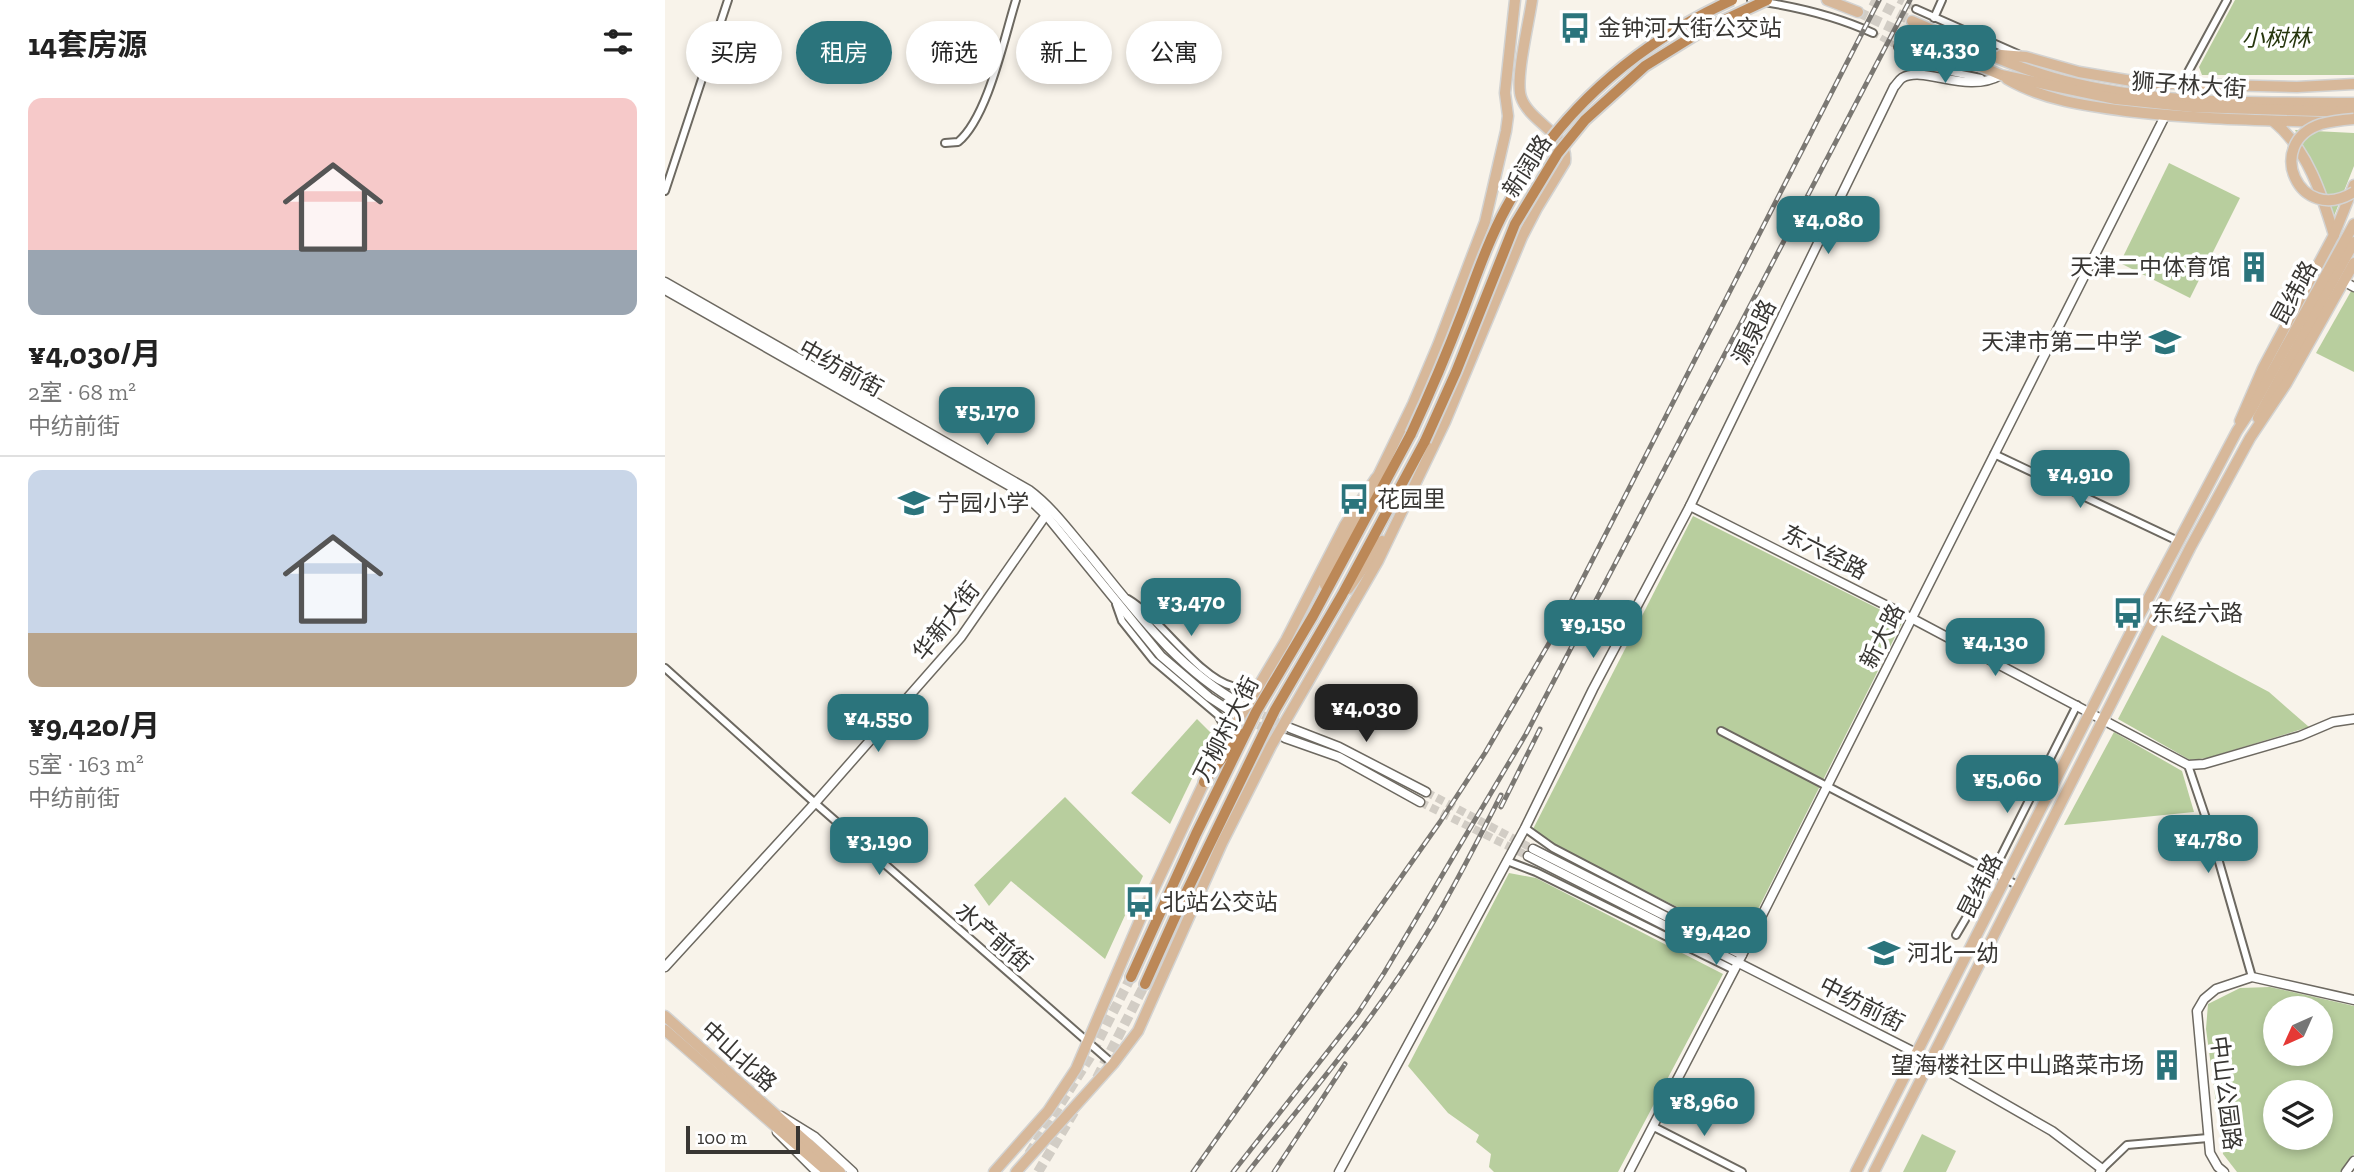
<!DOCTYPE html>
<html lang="zh">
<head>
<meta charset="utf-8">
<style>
	:root { --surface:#fff; --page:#f6f6f6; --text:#222; --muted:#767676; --line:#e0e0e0; --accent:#2b747c }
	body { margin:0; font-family:"Zilla Slab","Noto Sans SC",serif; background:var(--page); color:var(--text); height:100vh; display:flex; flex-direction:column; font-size:26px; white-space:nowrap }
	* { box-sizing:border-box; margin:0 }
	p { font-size:23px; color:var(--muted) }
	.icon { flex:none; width:38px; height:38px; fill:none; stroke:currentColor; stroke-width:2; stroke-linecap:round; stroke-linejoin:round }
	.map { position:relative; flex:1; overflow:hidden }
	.panel { display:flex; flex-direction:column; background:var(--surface); width:665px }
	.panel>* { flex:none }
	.banner { position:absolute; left:21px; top:21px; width:665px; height:63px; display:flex; gap:14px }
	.needle { width:46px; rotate:225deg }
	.fabs { position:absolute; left:1598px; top:996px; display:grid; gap:14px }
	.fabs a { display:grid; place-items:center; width:70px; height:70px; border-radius:50%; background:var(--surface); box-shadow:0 4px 10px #0003; font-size:35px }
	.scale { position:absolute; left:21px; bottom:18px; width:114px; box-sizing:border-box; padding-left:7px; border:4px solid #383633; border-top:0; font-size:19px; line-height:24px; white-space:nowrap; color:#383633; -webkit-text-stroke:5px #fff; paint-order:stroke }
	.price { position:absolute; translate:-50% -60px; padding:0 16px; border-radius:14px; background:var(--accent); color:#fff; font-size:23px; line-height:46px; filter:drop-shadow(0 2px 4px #0008) }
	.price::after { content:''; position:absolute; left:50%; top:42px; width:21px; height:16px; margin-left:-10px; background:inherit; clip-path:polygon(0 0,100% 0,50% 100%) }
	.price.on { background:#222; color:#fff }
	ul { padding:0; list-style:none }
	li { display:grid; align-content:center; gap:14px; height:371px; padding:0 28px }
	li+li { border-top:2px solid var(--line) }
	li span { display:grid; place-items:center; height:217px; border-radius:14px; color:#555 }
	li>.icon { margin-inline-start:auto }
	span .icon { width:126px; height:126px; fill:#fffc; stroke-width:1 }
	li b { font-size:30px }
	h2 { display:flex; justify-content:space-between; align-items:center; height:84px; padding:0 28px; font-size:30px }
	.pill { padding:0 24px; border-radius:32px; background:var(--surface); box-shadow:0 4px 10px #0003; font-size:24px; line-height:63px }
	.pill.on { background:var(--accent); color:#fff }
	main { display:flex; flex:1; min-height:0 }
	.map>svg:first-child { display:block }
	.green { fill:#b8ce9e; fill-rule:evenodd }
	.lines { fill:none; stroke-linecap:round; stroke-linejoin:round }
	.street-tunnel { stroke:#d2cdc5; stroke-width:6; stroke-dasharray:6 3; stroke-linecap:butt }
	.secondary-tunnel { stroke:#d2cdc5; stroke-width:8; stroke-dasharray:8 4; stroke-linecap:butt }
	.primary-tunnel { stroke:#d2cdc5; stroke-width:10; stroke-dasharray:10 5; stroke-linecap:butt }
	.highway-tunnel { stroke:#d2cdc5; stroke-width:10; stroke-dasharray:10 5; stroke-linecap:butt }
	.street-casing { stroke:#6d6961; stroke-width:10 }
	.secondary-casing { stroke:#6d6961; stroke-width:11 }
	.primary-casing { stroke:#d3d3d2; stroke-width:13 }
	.highway-casing { stroke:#d3d3d2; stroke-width:14 }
	.street { stroke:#fff; stroke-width:6 }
	.secondary { stroke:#fff; stroke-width:8 }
	.primary { stroke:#d7b89a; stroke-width:10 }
	.highway { stroke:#bc8857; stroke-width:10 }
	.rail-casing { stroke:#7b7873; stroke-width:5 }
	.rail { stroke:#fff; stroke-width:2.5; stroke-dasharray:8; stroke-linecap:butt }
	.primary-bridge-casing { stroke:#d3d3d2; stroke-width:13; stroke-linecap:butt }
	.highway-bridge-casing { stroke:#d3d3d2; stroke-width:14; stroke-linecap:butt }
	.primary-bridge { stroke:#d7b89a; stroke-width:10 }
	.highway-bridge { stroke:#bc8857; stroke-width:10 }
	.labels { text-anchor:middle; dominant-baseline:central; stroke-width:7; stroke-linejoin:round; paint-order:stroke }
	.poi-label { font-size:23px; fill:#383633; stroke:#fff; text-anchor:start }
	.park-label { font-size:23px; font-style:italic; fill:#26360d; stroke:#fff }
	.street-label { font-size:23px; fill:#383633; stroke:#fff }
</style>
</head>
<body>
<main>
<section class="panel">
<h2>14套房源<svg class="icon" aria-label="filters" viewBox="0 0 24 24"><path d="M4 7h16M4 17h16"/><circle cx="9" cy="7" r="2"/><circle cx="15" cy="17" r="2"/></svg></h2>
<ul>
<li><span style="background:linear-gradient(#f6c9c9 70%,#9aa5b1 0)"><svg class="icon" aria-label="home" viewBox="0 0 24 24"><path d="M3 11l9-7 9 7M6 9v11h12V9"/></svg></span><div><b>¥4,030/月</b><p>2室 · 68 m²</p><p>中纺前街</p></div></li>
<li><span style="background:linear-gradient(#c9d6e8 75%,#b9a48a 0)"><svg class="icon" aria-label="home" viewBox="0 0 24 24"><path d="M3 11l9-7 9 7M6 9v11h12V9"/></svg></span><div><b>¥9,420/月</b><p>5室 · 163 m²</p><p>中纺前街</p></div></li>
</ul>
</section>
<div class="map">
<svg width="1689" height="1172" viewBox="0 0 1689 1172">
	<rect width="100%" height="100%" fill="#f8f3ea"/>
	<!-- green -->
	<g class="green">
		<polygon points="1570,0 1689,0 1689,75 1537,75 1534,67"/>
		<polygon points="1630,130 1689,133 1689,166 1669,216 1650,170"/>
		<polygon points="1504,163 1575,198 1525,298 1455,263"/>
		<polygon points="1689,286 1689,372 1651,353"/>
		<polygon points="1028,516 1238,621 1078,939 865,835"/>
		<polygon points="1497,635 1604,692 1644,727 1542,758 1525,760 1453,719"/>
		<polygon points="532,719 548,735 505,824 466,793"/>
		<polygon points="1449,732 1517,771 1529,812 1399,825"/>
		<polygon points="400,797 478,876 440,959 346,881 324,906 309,885"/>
		<polygon points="844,873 871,878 1058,974 953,1172 829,1172 824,1167 826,1154 811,1142 814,1135 783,1113 743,1066"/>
		<path d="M1605,987L1689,1006V1154L1676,1172H1572L1558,1154L1541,1029L1543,1004L1575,988ZM1610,1008H1656V1054H1610ZM1610,1092H1656V1138H1610Z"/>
		<polygon points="1257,1134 1291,1151 1281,1172 1238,1172"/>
	</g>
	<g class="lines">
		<!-- street-tunnel -->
		<g class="street-tunnel">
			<polyline points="1233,0 1251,9"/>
			<polyline points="1208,33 1233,47"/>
		</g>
		<!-- secondary-tunnel -->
		<g class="secondary-tunnel">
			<polyline points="587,710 623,727"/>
			<polyline points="582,720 618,737"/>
			<polyline points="761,792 868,849"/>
			<polyline points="755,802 863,856"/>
		</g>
		<!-- primary-tunnel -->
		<g class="primary-tunnel">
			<polyline points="1206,0 1247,21"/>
			<polyline points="1193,12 1240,34"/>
		</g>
		<!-- highway-tunnel -->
		<g class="highway-tunnel">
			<polyline points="432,1078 480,984"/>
			<polyline points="364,1154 425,1057 466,977"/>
			<polyline points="373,1172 409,1112"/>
		</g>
		<defs>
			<g id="street">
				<path d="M1086,0C1129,6 1169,15 1208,33"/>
				<polyline points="1251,9 1353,54"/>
				<polyline points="1269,18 1277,0"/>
				<polyline points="1233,47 1286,72 1316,78"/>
				<polyline points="1516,85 1562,0"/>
				<path d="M280,143L293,142C323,117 339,38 351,0"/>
				<polyline points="0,191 63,0"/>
				<polyline points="1329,454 1513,541"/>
				<path d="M463,599C495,618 534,678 567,686C575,688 586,685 594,684"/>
				<polyline points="451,604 457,621 488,660 553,715 560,728 561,738"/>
				<polyline points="0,668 150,803 448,1064"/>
				<polyline points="1056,731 1352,885"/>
				<polyline points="1523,765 1544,827 1587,977"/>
				<polyline points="860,828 888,848 1028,921 1068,945 1074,951"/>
				<polyline points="842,861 871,872 1069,970"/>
				<polyline points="1291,935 1328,872 1412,705"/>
				<polyline points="989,1127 1077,1172"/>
				<polyline points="1437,1169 1462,1145 1543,1138"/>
			</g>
			<g id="secondary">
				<polyline points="1678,281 1689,287"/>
				<path d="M0,282L364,490C387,507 404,531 423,553C469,609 511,668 576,704"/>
				<polyline points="0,290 359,494 381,515 496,656 544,697 570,714"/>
				<polyline points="1025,506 1248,619 1523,765 1539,764 1635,736 1668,722 1689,719"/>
				<polyline points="625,728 674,747 761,792"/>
				<polyline points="620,738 674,757 755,802"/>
				<polyline points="868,849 1077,955"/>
				<polyline points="863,856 1251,1053 1387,1131 1437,1169 1435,1172"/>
				<polyline points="0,967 150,803 296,637 383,512"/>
				<polyline points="116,1116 150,1137 188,1172"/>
				<polyline points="112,1132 152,1172"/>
				<path d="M674,1172L860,828L928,689L1025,506L1229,87C1232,84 1234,80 1237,78C1260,65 1301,95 1336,75"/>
				<polyline points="964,1172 1077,955 1500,116"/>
				<polyline points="1559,1172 1553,1167 1545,1153 1532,1011 1539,999 1551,989 1587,977 1689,1000"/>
				<polyline points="1681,1172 1689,1161"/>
			</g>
			<g id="primary">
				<polyline points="1162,0 1193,12"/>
				<path d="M1247,21C1301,44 1354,71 1412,84C1502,105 1597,102 1689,103"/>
				<polyline points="1240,34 1336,75 1451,99 1528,107 1689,112"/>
				<polyline points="1336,55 1361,57 1414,72 1479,83 1632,87 1689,84"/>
				<path d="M1342,79C1378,100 1421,106 1461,111C1528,119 1594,120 1661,122"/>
				<path d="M1608,121C1642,148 1657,195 1669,235"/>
				<polyline points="1593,418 1689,242"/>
				<polyline points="1575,421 1598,368 1669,235 1689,185"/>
				<polyline points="660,585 748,404 773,345 820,222 841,131 843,116 840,93 850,0"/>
				<polyline points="683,589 717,541"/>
				<polyline points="0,1016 175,1172"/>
				<polyline points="0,1030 163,1172"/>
				<polyline points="329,1172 383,1111 411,1069 480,908 550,759 621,640 680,525 711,478"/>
				<path d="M351,1172L448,1064L473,1031L557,843L606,746L713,561L780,422L857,237L872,208L900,162C904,134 864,122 856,97C850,79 864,22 867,0"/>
				<polyline points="1191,1172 1472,620 1572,431 1586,410 1689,224"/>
				<polyline points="1209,1172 1525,548 1585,438 1621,384 1689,263"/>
			</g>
			<g id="highway">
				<polyline points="539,782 575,734"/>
				<polyline points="466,977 531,834 591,712 648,616 746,434"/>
				<polyline points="480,984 520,895 610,710 677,595 760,441"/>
			</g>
		</defs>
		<!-- street casing -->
		<use href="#street" class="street-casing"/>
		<!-- secondary casing -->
		<use href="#secondary" class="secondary-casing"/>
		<!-- primary casing -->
		<use href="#primary" class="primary-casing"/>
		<!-- highway casing -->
		<use href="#highway" class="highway-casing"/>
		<!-- street -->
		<use href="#street" class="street"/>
		<!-- secondary -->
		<use href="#secondary" class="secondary"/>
		<!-- primary -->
		<use href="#primary" class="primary"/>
		<!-- highway -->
		<use href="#highway" class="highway"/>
		<defs>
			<g id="rail">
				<polyline points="836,807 875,729"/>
				<polyline points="528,1172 775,822 820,753 890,633 1214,0"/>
				<polyline points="568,1172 693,1013 719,973 861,734 1245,0"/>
				<path d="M583,1172C644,1095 709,1020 760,936C788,890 812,842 836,795"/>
				<polyline points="609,1172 680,1064"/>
			</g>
		</defs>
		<!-- rail casing -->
		<use href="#rail" class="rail-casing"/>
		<!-- rail -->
		<use href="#rail" class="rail"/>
		<defs>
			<path id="primary-bridge" d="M1689,119C1678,120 1667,121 1656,124C1598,143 1634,226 1689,192"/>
			<g id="highway-bridge">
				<path d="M746,434C765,393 782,353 798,311C811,277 823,241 841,208C892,112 969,45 1067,0"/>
				<polyline points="760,441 791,372 850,224 893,153 920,120 980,66 1038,30 1102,0"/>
			</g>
		</defs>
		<!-- primary-bridge casing -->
		<use href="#primary-bridge" class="primary-bridge-casing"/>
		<!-- highway-bridge casing -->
		<use href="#highway-bridge" class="highway-bridge-casing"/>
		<!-- primary-bridge -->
		<use href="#primary-bridge" class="primary-bridge"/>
		<!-- highway-bridge -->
		<use href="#highway-bridge" class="highway-bridge"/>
	</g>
	<!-- icons -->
	<defs>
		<symbol id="bus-bare" viewBox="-9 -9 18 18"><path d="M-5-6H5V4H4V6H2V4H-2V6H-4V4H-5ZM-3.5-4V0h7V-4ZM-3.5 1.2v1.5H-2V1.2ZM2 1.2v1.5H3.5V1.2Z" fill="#2b747c" stroke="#fff" stroke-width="2.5" paint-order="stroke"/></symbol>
		<symbol id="building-bare" viewBox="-9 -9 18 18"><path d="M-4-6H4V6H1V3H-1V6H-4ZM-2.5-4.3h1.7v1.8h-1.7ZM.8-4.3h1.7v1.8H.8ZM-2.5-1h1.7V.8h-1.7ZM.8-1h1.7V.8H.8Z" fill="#2b747c" stroke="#fff" stroke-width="2.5" paint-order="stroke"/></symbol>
		<symbol id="school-bare" viewBox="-9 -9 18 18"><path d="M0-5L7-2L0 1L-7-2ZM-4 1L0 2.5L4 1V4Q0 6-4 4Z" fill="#2b747c" stroke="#fff" stroke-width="2.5" paint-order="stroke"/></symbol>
	</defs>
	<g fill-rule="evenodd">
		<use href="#bus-bare" x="888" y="6" width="44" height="44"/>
		<use href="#building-bare" x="1567" y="245" width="44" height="44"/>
		<use href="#school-bare" x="1478" y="320" width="44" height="44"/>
		<use href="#bus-bare" x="667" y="477" width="44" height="44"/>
		<use href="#school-bare" x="227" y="481" width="44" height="44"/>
		<use href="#bus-bare" x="1441" y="591" width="44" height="44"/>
		<use href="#bus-bare" x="453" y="880" width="44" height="44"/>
		<use href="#school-bare" x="1197" y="931" width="44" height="44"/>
		<use href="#building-bare" x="1480" y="1043" width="44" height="44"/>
	</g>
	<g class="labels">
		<!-- poi labels -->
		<g class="poi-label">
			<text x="933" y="28">金钟河大街公交站</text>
			<text x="1566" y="267" text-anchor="end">天津二中体育馆</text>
			<text x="1477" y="342" text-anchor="end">天津市第二中学</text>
			<text x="712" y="499">花园里</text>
			<text x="272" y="503">宁园小学</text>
			<text x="1486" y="613">东经六路</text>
			<text x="498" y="902">北站公交站</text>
			<text x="1242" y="953">河北一幼</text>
			<text x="1479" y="1065" text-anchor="end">望海楼社区中山路菜市场</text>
		</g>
		<!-- park labels -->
		<g class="park-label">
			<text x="1611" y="38">小树林</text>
		</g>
		<!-- street labels -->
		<g class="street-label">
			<text transform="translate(1524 85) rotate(4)">狮子林大街</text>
			<text transform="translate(862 166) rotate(-57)">新阔路</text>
			<text transform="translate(1629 293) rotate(-61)">昆纬路</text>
			<text transform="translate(1089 332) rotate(-64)">源泉路</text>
			<text transform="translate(176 368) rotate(29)">中纺前街</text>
			<text transform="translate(1160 552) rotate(27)">东六经路</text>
			<text transform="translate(281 621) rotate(-52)">华新大街</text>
			<text transform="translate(1217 636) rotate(-63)">新大路</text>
			<text transform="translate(561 729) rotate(-63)">万柳村大街</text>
			<text transform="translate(1315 886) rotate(-63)">昆纬路</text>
			<text transform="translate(329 937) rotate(41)">水产前街</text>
			<text transform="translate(1197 1004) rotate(27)">中纺前街</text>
			<text transform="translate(74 1056) rotate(42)">中山北路</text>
			<text transform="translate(1561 1093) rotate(83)">中山公园路</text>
		</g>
	</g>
</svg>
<div class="fabs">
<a><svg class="needle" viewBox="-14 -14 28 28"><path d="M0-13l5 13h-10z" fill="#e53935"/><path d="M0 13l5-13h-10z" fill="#767676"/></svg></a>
<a><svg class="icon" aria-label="layers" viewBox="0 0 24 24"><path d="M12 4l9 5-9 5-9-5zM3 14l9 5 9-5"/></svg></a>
</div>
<div class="scale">100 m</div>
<b class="price" style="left:1280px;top:85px">¥4,330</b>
<b class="price" style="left:1163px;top:256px">¥4,080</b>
<b class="price" style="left:322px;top:447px">¥5,170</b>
<b class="price" style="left:1415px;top:510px">¥4,910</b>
<b class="price" style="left:526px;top:638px">¥3,470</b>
<b class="price" style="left:928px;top:660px">¥9,150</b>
<b class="price" style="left:1330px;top:678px">¥4,130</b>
<b class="price on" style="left:701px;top:744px">¥4,030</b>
<b class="price" style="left:213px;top:754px">¥4,550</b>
<b class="price" style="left:1342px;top:815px">¥5,060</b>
<b class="price" style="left:1543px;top:875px">¥4,780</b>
<b class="price" style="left:214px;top:877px">¥3,190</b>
<b class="price" style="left:1051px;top:967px">¥9,420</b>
<b class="price" style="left:1039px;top:1138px">¥8,960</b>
<div class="banner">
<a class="pill">买房</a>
<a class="pill on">租房</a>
<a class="pill">筛选</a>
<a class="pill">新上</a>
<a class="pill">公寓</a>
</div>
</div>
</main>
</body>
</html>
